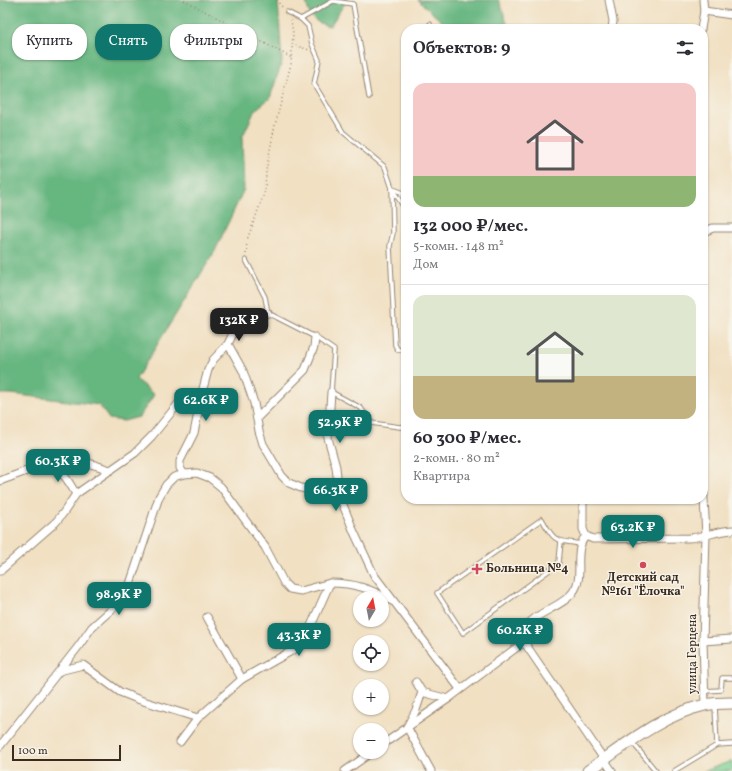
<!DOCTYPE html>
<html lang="ru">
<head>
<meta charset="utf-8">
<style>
	:root { --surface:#fff; --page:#f7f7f7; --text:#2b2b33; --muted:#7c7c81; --line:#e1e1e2; --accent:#0f766e }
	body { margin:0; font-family:Vollkorn,serif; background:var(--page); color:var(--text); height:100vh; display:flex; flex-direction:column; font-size:15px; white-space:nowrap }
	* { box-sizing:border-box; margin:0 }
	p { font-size:13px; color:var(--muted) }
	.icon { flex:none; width:22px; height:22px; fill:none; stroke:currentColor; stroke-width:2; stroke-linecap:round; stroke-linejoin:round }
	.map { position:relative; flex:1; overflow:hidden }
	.sheet { position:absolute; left:401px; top:24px; width:307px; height:480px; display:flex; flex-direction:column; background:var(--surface); border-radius:16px; box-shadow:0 1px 3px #0004 }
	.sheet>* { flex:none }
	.top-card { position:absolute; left:12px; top:24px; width:329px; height:36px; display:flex; gap:8px }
	.needle { width:26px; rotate:10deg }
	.buttons { position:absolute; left:353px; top:591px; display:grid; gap:8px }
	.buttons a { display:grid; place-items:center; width:36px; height:36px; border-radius:50%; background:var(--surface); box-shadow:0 1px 3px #0004; font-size:20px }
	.scale { position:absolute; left:12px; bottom:10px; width:109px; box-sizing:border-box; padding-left:4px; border:2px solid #3b2a1e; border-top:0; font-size:11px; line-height:14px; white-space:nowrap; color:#3b2a1e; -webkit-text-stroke:3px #f7f3e8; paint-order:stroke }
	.price { position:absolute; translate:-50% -34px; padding:0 9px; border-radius:8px; background:var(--accent); color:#fff; font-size:13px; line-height:26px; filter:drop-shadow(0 1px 2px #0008) }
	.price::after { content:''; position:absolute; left:50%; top:24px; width:12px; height:9px; margin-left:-6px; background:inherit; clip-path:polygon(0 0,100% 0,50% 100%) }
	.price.current { background:#222; color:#fff }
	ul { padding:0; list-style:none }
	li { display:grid; align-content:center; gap:8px; height:212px; padding:0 12px }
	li+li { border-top:1px solid var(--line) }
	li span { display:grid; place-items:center; height:124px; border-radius:12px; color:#555 }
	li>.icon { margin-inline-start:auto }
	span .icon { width:72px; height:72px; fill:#fffc; stroke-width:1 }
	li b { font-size:17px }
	h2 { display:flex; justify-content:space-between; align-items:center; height:48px; padding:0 12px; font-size:17px }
	.pill { padding:0 14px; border-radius:16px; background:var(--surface); box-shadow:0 1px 3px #0004; font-size:14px; line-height:36px }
	.pill.current { background:var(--accent); color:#fff }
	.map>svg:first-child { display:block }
	.green { fill:#7ed497; stroke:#5c7f5a }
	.forest { fill:#66b680; stroke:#50704f }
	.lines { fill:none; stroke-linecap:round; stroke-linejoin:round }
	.lane-casing { stroke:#968570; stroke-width:5.5 }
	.street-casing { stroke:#968570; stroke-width:9 }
	.primary-casing { stroke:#968570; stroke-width:13 }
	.path { stroke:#968570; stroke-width:1.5; stroke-dasharray:1 3; stroke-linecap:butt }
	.lane { stroke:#fff; stroke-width:3.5 }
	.street { stroke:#fff; stroke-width:7 }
	.primary { stroke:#fff; stroke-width:11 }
	.poi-dot { fill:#d1495b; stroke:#f7f3e8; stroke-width:1.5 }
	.labels { text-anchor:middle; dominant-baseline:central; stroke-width:3; stroke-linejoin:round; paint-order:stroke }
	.poi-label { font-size:12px; font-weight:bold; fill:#3b2a1e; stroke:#f7f3e8; text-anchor:start }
	.street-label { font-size:12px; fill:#3b2a1e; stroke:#f7f3e8 }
</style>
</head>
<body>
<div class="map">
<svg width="732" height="771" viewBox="0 0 732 771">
	<rect width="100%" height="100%" fill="#f7f3e8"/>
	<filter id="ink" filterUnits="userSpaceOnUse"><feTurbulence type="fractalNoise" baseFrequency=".025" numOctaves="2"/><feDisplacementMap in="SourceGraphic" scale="8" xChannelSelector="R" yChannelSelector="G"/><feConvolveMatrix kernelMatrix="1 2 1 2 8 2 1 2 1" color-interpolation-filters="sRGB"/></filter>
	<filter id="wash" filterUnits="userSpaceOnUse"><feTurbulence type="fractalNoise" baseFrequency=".012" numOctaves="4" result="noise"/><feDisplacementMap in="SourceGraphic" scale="16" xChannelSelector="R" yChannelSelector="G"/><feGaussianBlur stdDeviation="0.9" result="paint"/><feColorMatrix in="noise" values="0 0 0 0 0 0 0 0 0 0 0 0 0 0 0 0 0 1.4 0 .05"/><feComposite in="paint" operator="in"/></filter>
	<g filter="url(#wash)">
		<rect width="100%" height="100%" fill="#f1e0c2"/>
		<!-- green -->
		<polygon class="green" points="732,761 732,771 704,771"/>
		<!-- forest -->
		<g class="forest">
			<polygon points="0,0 278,0 282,62 270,98 255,110 242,138 244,189 215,251 136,379 154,395 139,417 124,421 109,419 99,405 11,394 0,394"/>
			<path d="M306,0H347L330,26C314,23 308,16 306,0Z"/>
			<polygon points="418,0 499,0 509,29 450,29"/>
		</g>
	</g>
	<g filter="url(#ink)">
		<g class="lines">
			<defs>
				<g id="lane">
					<polyline points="287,12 301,19 308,26 312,44 319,60 314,84 343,132 385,167 392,188 393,233 390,246 395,345 398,350 406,350"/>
					<polyline points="301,19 333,1 353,4 369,97"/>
					<polyline points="430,24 430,29"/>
					<polyline points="392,189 406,210"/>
					<polyline points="393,189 406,194"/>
					<polyline points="246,260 265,297 268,313 315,337 334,350 331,392 361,408 371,423 400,427 406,426"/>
					<path d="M561,541L559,562L555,566L463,633L437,593L542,519C555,543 555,540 581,544"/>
					<polyline points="704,691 721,690 722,678 732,678"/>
					<polyline points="715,706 717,745"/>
					<polyline points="632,742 656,771"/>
					<polyline points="674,771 717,745 732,744"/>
				</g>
				<g id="street">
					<polyline points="609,0 613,21 612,29"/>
					<polyline points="704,11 732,15"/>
					<polyline points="701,29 704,11 703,0"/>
					<polyline points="703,232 713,228 732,228"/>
					<polyline points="228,344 243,371 254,403 259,431 263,444 282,476 289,483 301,488 339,495 354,532 374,575 460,689"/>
					<polyline points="331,392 328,438 336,467 339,495"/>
					<polyline points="257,418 305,370 314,347 315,337"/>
					<path d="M48,464C64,472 67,479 76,494"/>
					<polyline points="184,474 180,468 180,461 194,433 198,413 200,400 208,370 213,360 228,344 236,327 245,320 268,313"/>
					<path d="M0,481C22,473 45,462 68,461C83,460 97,466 111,470"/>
					<polyline points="703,482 706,535 703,641 705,705"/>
					<path d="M583,499V529L586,536L593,539L689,538C704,537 717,531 732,530"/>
					<path d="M586,536C584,538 582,541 581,544C575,559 584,578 573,592C560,611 519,614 524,642L612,771"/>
					<polyline points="0,571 56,522 64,512 76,494 135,453 152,436 179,403 185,399 191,398 200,400"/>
					<path d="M330,583C355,583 371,589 392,601"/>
					<polyline points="207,617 242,679"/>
					<polyline points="703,641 732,639"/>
					<polyline points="416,682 422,692 416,710 407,727 431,771"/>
					<polyline points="422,692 448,699"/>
					<polyline points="180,742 198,718"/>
					<polyline points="382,745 448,699 524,642"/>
					<polyline points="0,746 78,647 92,627 120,602 129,587 159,497 166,485 174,477 184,474 197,473 210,478 221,487 265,547 284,583 290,589 301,591 330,583 306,637 295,649 242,679 198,718 140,700 120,692 83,665 59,671"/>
					<polyline points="345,771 372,752"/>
				</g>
				<path id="primary" d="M588,771C624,746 661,715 705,705C713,703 723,703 732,703"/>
			</defs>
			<!-- lane casing -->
			<use href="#lane" class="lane-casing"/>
			<!-- street casing -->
			<use href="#street" class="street-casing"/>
			<!-- primary casing -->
			<use href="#primary" class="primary-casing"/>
			<!-- path -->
			<g class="path">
				<polyline points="184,0 292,58"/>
				<polyline points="276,0 284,9"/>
				<polyline points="292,44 309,50"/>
				<polyline points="246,254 247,240 265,191 266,171 274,129 291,64 293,33 291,20"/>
			</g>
			<!-- lane -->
			<use href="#lane" class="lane"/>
			<!-- street -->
			<use href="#street" class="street"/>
			<!-- primary -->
			<use href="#primary" class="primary"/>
		</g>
	</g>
	<!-- markers -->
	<g class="poi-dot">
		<circle cx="643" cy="565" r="4"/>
		<path d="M475 563h4v4h4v4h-4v4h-4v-4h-4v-4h4z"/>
	</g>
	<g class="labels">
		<!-- poi labels -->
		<g class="poi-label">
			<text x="486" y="569">Больница №4</text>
			<text x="643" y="578" text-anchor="middle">Детский сад<tspan x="643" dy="14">№161 "Ёлочка"</tspan></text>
		</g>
		<!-- street labels -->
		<g class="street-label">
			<text transform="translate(693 654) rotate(-90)">улица Герцена</text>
		</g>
	</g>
</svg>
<div class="buttons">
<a><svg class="needle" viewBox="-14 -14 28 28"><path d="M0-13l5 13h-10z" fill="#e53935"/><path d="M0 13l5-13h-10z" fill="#7c7c81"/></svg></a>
<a><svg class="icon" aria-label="locate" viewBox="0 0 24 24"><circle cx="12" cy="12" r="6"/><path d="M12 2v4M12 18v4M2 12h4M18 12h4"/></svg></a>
<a>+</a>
<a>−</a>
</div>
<div class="scale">100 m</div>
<b class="price current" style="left:239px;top:342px">132K ₽</b>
<b class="price" style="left:206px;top:422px">62.6K ₽</b>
<b class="price" style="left:340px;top:444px">52.9K ₽</b>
<b class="price" style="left:58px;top:483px">60.3K ₽</b>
<b class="price" style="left:336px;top:512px">66.3K ₽</b>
<b class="price" style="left:633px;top:549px">63.2K ₽</b>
<b class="price" style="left:119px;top:616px">98.9K ₽</b>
<b class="price" style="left:520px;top:652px">60.2K ₽</b>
<b class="price" style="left:299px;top:657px">43.3K ₽</b>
<div class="top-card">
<a class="pill">Купить</a>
<a class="pill current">Снять</a>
<a class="pill">Фильтры</a>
</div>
<section class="sheet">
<h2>Объектов: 9<svg class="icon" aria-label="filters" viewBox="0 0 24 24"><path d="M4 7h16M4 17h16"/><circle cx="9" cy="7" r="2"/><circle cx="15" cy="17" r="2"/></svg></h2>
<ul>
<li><span style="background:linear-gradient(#f6c9c9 75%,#8fb573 0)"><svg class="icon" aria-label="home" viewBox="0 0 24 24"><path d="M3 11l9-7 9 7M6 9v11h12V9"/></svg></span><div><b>132 000 ₽/мес.</b><p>5-комн. · 148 m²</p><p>Дом</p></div></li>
<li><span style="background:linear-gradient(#dfe7d0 65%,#c2b280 0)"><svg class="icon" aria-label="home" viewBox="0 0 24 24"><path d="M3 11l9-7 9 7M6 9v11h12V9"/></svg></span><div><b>60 300 ₽/мес.</b><p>2-комн. · 80 m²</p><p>Квартира</p></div></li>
</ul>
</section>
</div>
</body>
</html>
